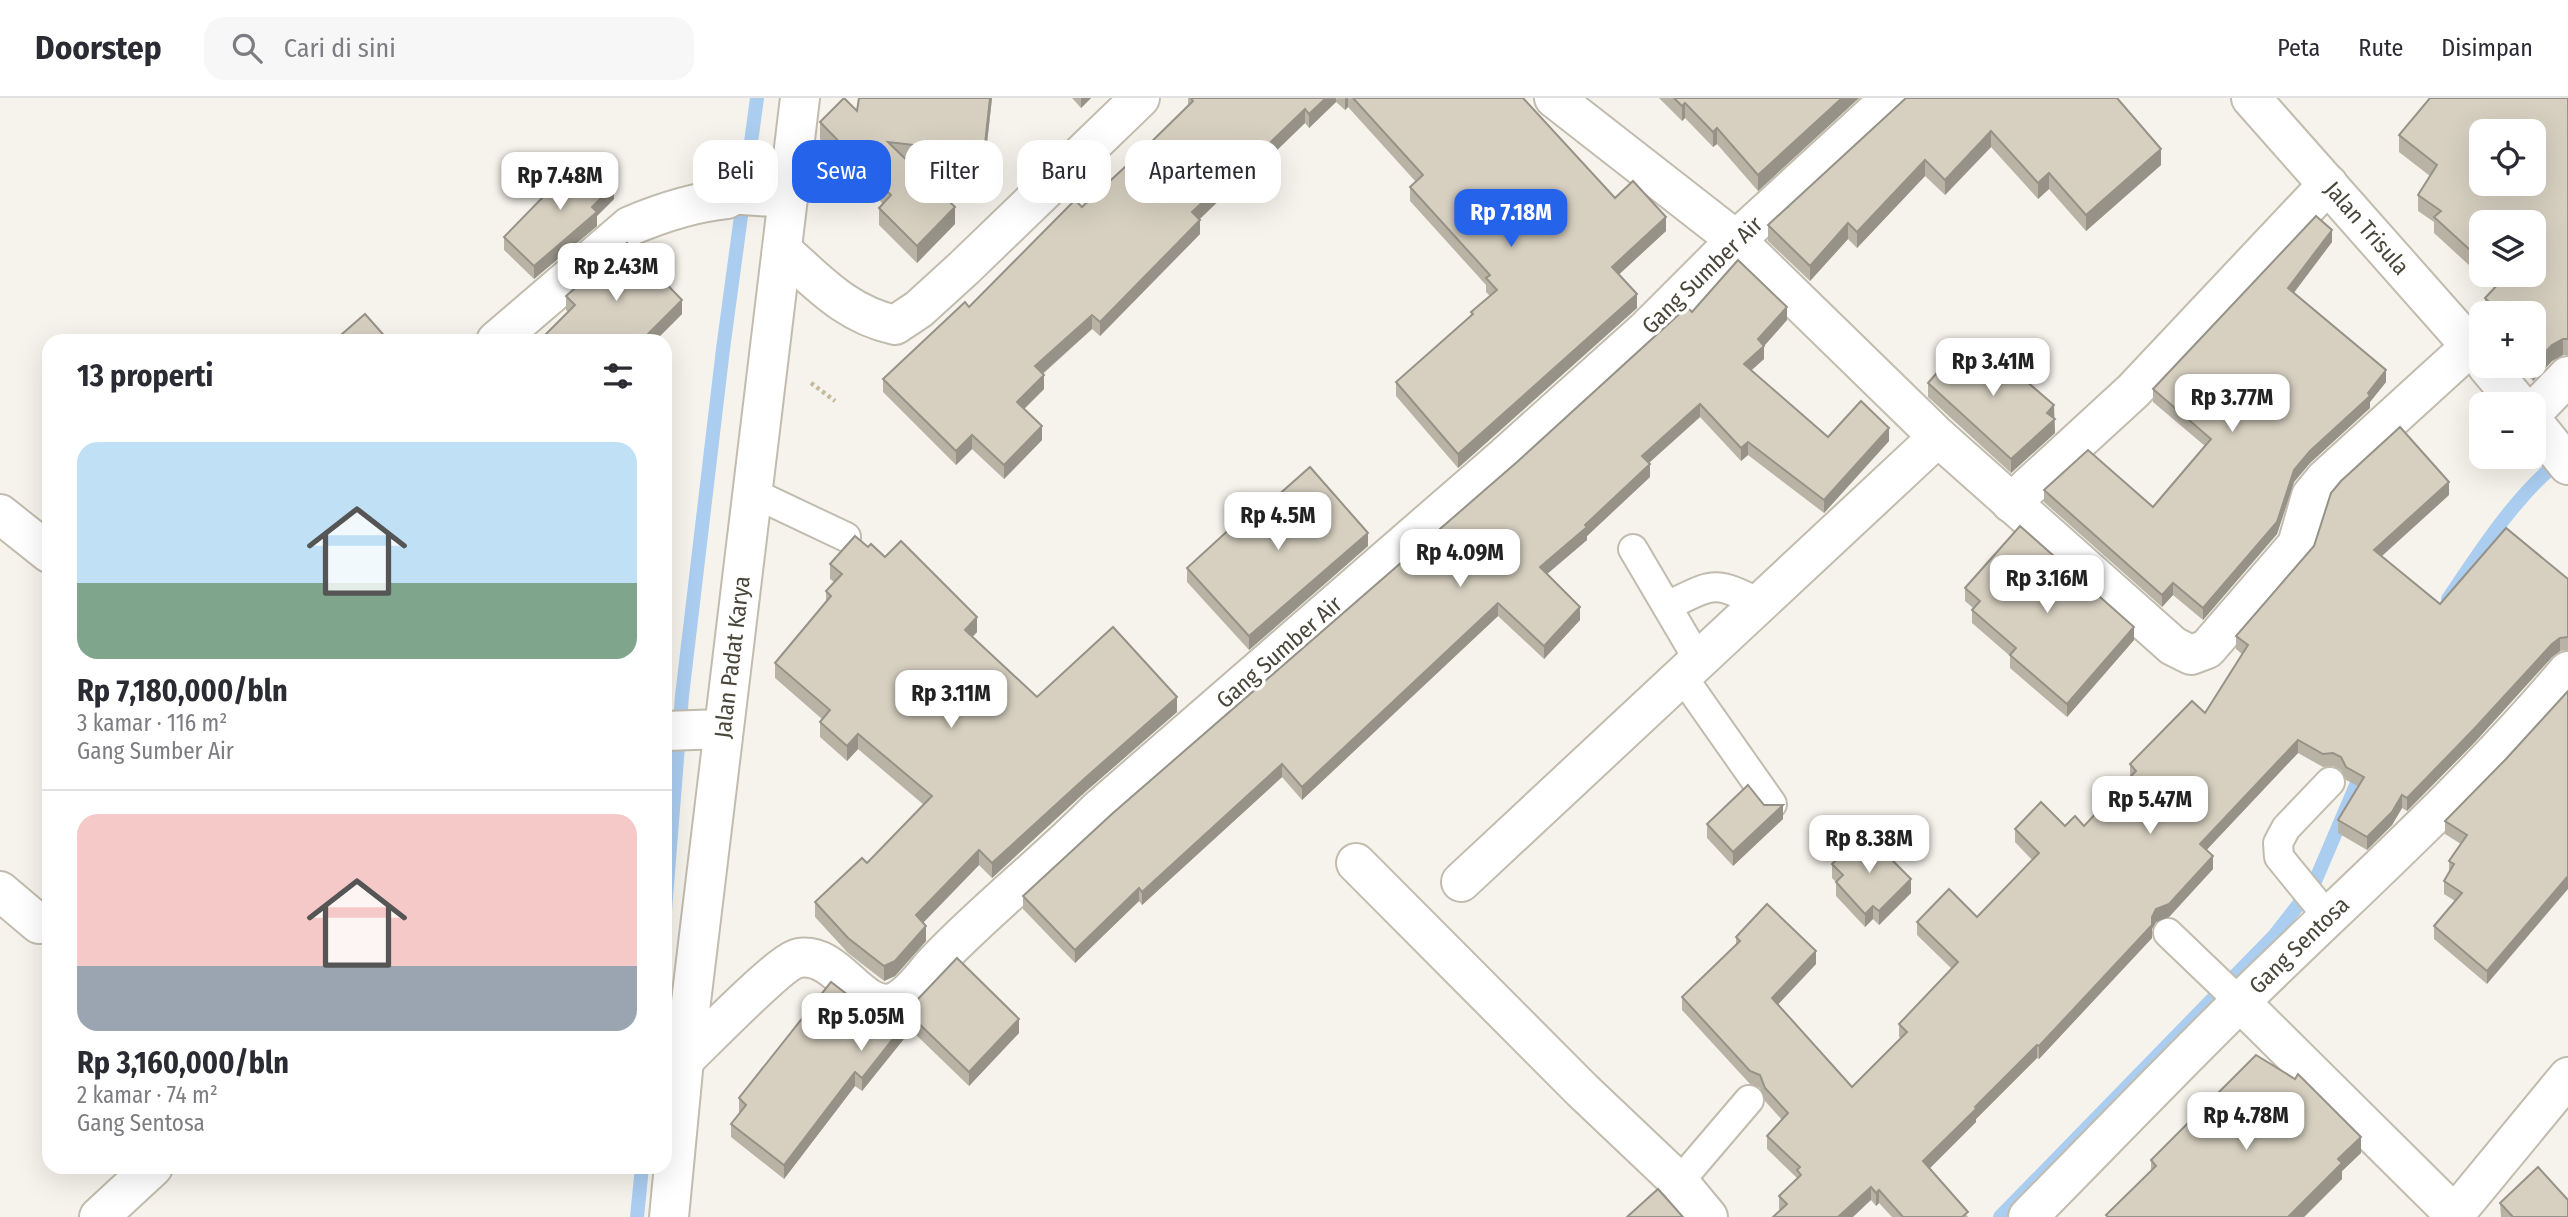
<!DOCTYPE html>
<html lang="id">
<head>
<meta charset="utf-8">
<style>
	:root { --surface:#fff; --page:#f7f7f7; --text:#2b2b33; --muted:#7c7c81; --line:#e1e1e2; --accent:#2563eb }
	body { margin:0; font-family:"Fira Sans Condensed",sans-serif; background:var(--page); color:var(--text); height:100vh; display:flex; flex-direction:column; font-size:26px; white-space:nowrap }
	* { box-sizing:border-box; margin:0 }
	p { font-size:23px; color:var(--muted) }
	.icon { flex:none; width:38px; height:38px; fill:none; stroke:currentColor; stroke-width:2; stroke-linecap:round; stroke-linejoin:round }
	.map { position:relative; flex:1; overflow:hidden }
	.details { position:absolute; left:42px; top:236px; width:630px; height:840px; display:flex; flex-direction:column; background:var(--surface); border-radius:21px; box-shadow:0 7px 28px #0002 }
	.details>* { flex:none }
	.top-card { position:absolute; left:693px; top:42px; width:665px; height:63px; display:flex; gap:14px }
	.buttons { position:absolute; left:2469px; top:21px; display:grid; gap:14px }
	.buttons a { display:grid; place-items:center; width:77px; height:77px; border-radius:14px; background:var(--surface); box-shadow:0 7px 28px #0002; font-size:35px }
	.price { position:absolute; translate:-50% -60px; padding:0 16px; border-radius:14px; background:#fff; color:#222; font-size:23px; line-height:46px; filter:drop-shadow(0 2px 4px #0008) }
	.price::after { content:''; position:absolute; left:50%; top:42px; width:21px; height:16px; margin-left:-10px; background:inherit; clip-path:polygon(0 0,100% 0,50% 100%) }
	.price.active { background:var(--accent); color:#fff }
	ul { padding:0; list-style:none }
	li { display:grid; align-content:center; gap:14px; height:371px; padding:0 35px }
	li+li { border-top:2px solid var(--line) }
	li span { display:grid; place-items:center; height:217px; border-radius:21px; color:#555 }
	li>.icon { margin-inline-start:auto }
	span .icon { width:126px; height:126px; fill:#fffc; stroke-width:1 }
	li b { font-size:30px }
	h2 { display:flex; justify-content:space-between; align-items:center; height:84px; padding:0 35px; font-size:30px }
	.pill { padding:0 24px; border-radius:21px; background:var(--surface); box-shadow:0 7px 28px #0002; font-size:24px; line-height:63px }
	.pill.active { background:var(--accent); color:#fff }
	header { display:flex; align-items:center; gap:42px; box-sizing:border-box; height:98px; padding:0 35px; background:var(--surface); border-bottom:2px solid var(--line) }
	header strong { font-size:33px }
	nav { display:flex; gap:38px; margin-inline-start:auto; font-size:24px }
	.search { width:490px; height:63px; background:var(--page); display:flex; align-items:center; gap:18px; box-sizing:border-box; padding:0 24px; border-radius:21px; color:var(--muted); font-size:26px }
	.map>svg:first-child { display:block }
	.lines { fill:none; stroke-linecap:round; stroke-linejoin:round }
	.stream { stroke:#aacdf0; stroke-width:14 }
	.service-casing { stroke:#c1bcae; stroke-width:32 }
	.minor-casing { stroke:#c1bcae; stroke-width:42 }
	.tertiary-casing { stroke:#c1bcae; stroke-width:42 }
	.path { stroke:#c3ba9f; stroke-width:4.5; stroke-dasharray:3.5 3.5; stroke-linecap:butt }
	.service { stroke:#fff; stroke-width:28 }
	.minor { stroke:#fff; stroke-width:38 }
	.tertiary { stroke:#fff; stroke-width:38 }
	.wall { fill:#b9b3a6; fill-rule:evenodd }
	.shaded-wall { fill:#969287 }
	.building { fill:#d7d0c1; stroke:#969287; stroke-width:2; fill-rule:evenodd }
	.labels { text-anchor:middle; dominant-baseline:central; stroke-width:7; stroke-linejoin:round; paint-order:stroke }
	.street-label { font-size:23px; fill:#4a4539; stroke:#fff }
</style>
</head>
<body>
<header>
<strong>Doorstep</strong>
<div class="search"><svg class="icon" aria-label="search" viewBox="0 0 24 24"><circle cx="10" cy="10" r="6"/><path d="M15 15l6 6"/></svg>Cari di sini</div>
<nav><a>Peta</a><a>Rute</a><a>Disimpan</a></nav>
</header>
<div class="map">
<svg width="2568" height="1119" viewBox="0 0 2568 1119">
	<rect width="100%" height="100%" fill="#f6f3ec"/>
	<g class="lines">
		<!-- stream -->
		<g class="stream">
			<path d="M2448,501C2481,452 2514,400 2560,362"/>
			<polyline points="665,812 682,598 723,251 757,0"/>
			<polyline points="637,1119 642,1069"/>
			<polyline points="2000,1119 2274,838 2313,788 2363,671"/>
		</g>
		<defs>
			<g id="service">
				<polyline points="727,101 789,105"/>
				<polyline points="753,395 846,439"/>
				<polyline points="1633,451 1699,563"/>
				<path d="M1667,508C1714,486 1712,481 1761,506"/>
				<polyline points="1682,578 1772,706"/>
				<polyline points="2328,819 2279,759 2278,745 2286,730 2330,684"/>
				<polyline points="2168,835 2240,904"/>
				<polyline points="1679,1084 1749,1002"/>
			</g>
			<g id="minor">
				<polyline points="1554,0 1736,142 1938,339 2173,548 2191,557 2207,551 2297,447 2311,398 2325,381 2471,248"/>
				<path d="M783,153C819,185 846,216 895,227L919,211L964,170L1140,0"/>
				<path d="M496,243L630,128C661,115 694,104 727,101"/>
				<polyline points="2534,313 2568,278"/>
				<polyline points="2011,405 2133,293 2328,86"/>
				<polyline points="0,416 49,455"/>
				<polyline points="665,633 723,631"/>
				<polyline points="1356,765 1582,992 1679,1084 1708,1119"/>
				<polyline points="1461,784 1938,339"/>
				<polyline points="0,793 39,826"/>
				<polyline points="2240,904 2457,1119"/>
				<path d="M684,962C703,944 781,863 799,860C838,854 859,913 892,905C909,900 923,878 935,865C986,811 1046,765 1098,712L1502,361L1645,233L1736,142L1891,0"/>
				<polyline points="2455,1116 2568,979"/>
				<polyline points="99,1119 153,1069"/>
				<polyline points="669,1119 684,962 800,0"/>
				<path d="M2028,1119C2099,1047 2168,975 2240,904C2351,795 2468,692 2568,573"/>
			</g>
			<g id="tertiary">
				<polyline points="2251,0 2482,261"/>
				<polyline points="2487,268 2519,306"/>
				<polyline points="2534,325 2568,367"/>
			</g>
		</defs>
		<!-- service casing -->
		<use href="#service" class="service-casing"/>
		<!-- minor casing -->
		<use href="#minor" class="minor-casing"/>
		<!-- tertiary casing -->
		<use href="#tertiary" class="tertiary-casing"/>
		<!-- path -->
		<polyline class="path" points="811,285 835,303"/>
		<!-- service -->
		<use href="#service" class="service"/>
		<!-- minor -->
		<use href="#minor" class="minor"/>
		<!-- tertiary -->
		<use href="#tertiary" class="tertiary"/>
	</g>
	<!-- wall -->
	<g class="wall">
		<polygon points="859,0 992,0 984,72 908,63 955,126 917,165 879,127 879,110 883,106 820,41 820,24 857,13"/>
		<polygon points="1072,0 1091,0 1081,10"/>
		<polygon points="1188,0 1523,0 1615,100 1666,133 1619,176 1637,210 1458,370 1396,298 1396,284 1471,218 1471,214 1490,198 1486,194 1486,187 1410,103 1410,89 1416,84 1348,9 1345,12 1336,4 1309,30 1305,25 1251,77 1249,74 1200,121 1200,136 1100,238 1092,231 1043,276 1044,291 1024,311 1042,342 1004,381 972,351 956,367 883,294 883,281 969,209 1082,109 1140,55 1188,8"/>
		<polygon points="1659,0 1859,0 1758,93 1717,46 1713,49 1685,20 1682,23"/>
		<polygon points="1906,0 2161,67 2086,133 2049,91 2038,101 1991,49 1945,97 1925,78 1857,150 1848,141 1810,183 1768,143 1768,127"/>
		<path d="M2568,0V257H2563L2552,263L2533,283L2519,268H2534V215H2485V200L2494,190L2434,135V124L2418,113V97L2430,78L2399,54V37ZM2482,124L2534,177H2482Z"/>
		<polygon points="614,101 597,118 597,128 534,181 504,152 504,139"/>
		<polygon points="2332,144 2294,195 2386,284 2370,304 2370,310 2310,365 2294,384 2277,436 2203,522 2173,497 2162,509 2044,404 2044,392 2153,409 2205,348 2153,304 2153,291"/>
		<polygon points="566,198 682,216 655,243 541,243 541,241 568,214 566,212"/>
		<polygon points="1692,214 1787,222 1764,248 1764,261 1751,272 1828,339 1889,343 1824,415 1748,357 1741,363 1700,319 1649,365 1650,379 1587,438 1587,442 1547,476 1580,522 1544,561 1498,518 1302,702 1282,679 1142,807 1139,803 1075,865 1023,811 1023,798"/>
		<polygon points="1928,285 2054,321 2055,335 2011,375 1928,299"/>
		<polygon points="2449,397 2382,458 2440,506 2568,481 2568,552 2560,553 2552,559 2474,645 2407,713 2402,710 2392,727 2367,752 2338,735 2338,722 2358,688 2346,682 2341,672 2333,668 2323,669 2298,655 2206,752 2213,771 2169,819 2156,824 2152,831 2152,840 2039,961 2037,960 1976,1021 1976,1024 1930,1070 1968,1119 1892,1119 1879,1105 1876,1108 1871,1102 1780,1112 1779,1111 1779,1098 1797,1080 1767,1051 1767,1038 1782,1022 1765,1003 1760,990 1750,986 1682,912 1682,899 1736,847 1736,839 1816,866 1778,906 1852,989 1901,940 1899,939 1899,926 1952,871 1917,837 1917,824 1977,819 2032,762 2015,744 2015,731 2084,728 2130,679 2130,666 2205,615 2242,556 2236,551 2236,538"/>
		<polygon points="1368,448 1249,552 1187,484 1187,470"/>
		<polygon points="868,449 885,459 977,534 972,539 1037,599 1177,614 1084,695 992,780 979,767 923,825 926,843 895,878 884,883 848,855 815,819 815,804 867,765 924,707 858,651 847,663 820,639 820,624 822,621 775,580 775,565 826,504 826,493 834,484 830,481 830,466"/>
		<polygon points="1965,490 2134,542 2067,619 2010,570 2010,558 1972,525 1972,512 1973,510 1965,503"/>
		<polygon points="2506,661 2487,886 2434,841 2434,828 2455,803 2444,796 2444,783 2449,774 2449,763 2461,746 2445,736 2445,723"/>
		<polygon points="1783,721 1733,768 1707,740 1707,726"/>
		<polygon points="1832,766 1911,795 1879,827 1873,821 1865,829 1836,798 1836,784 1832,780"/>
		<polygon points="861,907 880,913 893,913 1019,935 969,988 911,932 862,993 855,988 784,1081 731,1039 731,1026 740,1015 739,1014 739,1000"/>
		<polygon points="2361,1055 2342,1073 2342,1081 2304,1119 2106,1119 2106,1117 2151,1073 2151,1062"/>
		<polygon points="2500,1105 2568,1119 2501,1119"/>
	</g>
	<!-- shaded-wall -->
	<g class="shaded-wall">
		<polygon points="990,0 992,0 984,72 984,55"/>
		<polygon points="1081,0 1091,0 1081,10"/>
		<polygon points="1326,0 1336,0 1336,4 1309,30 1309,16"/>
		<polygon points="1345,0 1348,0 1348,9 1345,12"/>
		<polygon points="1842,0 1859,0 1758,93 1758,77"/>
		<polygon points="1685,5 1685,20 1682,23 1682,8"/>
		<polygon points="1305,11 1305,25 1251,77 1251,63"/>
		<polygon points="1717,30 1717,46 1713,49 1713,34"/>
		<polygon points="1991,33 1991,49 1945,97 1945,82"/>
		<polygon points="2161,51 2161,67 2086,133 2086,117"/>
		<polygon points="1249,60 1249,74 1192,128 1192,114"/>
		<polygon points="1925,62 1925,78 1857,150 1857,134"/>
		<polygon points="2049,75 2049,91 2038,101 2038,85"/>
		<polygon points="614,87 614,101 597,118 597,128 534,181 534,168"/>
		<polygon points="955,109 955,126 917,165 917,148"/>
		<polygon points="1666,119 1666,133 1612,183 1612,169"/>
		<polygon points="1200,122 1200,136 1100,238 1100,224"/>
		<polygon points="1848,125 1848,141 1810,183 1810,168"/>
		<polygon points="2332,132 2332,144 2288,202 2288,190"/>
		<polygon points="1637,196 1637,210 1458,370 1458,356"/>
		<polygon points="682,202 682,216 655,243 641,243"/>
		<polygon points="1787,209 1787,222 1764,248 1764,261 1744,279 1744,266 1758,241"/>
		<polygon points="1092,217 1092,231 1035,282 1035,268"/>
		<polygon points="2563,241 2563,257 2552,263 2533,283 2533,268 2534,268 2534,266 2552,247"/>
		<polygon points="2386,272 2386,284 2370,304 2370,310 2310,365 2294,384 2277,436 2203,522 2203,510 2294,372 2310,353 2368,295"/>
		<polygon points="1044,277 1044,291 1017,318 1017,304"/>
		<polygon points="1700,306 1700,319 1642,371 1642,358"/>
		<polygon points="2054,307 2055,335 2011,375 2011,361"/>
		<polygon points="1042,328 1042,342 1004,381 1004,367"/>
		<polygon points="1889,330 1889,343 1824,415 1824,402"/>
		<polygon points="972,337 972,351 956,367 956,353"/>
		<polygon points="1748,344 1748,357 1741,363 1741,350"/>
		<polygon points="1650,366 1650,379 1587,438 1587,442 1540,482 1540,469"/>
		<polygon points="2449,384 2449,397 2374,465 2374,452"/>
		<polygon points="1368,435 1368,448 1249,552 1249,538"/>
		<polygon points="2173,485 2173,497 2162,509 2162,497"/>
		<polygon points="1498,505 1498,518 1302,702 1302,689"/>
		<polygon points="1580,509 1580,522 1544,561 1544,548"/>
		<polygon points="977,519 977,534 965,547 965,532"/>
		<polygon points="2134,529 2134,542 2067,619 2067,606"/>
		<polygon points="2560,540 2560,553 2552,559 2474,645 2407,713 2407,700 2552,546"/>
		<polygon points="1177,599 1177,614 1084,695 992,780 992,765 1084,681"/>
		<polygon points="858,636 858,651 847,663 847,648"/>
		<polygon points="2298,642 2298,655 2200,759 2200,746"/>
		<polygon points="1282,666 1282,679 1142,807 1142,794"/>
		<polygon points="2402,697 2402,710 2392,727 2367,752 2367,739"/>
		<polygon points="1783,707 1783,721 1733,768 1733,754"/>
		<polygon points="979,752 979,767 916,832 916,817"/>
		<polygon points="2213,758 2213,771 2169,819 2156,824 2152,831 2152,840 2039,961 2039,948 2152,819 2156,811"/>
		<polygon points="2568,778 2568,791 2487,886 2487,873"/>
		<polygon points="1911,781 1911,795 1879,827 1879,813"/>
		<polygon points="1139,790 1139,803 1075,865 1075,852"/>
		<polygon points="1873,808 1873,821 1865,829 1865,816"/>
		<polygon points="926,828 926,843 895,878 884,883 884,868"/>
		<polygon points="1816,853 1816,866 1772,913 1772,900"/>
		<polygon points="911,918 911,932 862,993 862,980"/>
		<polygon points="1019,921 1019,935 969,988 969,974"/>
		<polygon points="2037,947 2037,960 1976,1021 1976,1024 1923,1077 1923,1063 1975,1009"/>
		<polygon points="855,974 855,988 784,1081 784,1067"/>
		<polygon points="2361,1039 2361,1055 2342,1073 2342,1081 2304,1119 2288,1119 2338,1061"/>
		<polygon points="1871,1089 1871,1102 1853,1119 1838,1119"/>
		<polygon points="1879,1092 1879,1105 1876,1108 1876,1095"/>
	</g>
	<!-- building -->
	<g class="building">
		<polygon points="844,0 857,13 859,0 990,0 984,55 888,44 955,109 917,148 879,110 891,97 820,24"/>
		<polygon points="1191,0 1326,0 1309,16 1305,11 1251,63 1249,60 1192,114 1200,122 1100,224 1092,217 1035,268 1044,277 1017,304 1042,328 1004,367 972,337 956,353 883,281 965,204 969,209 1075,102 1082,109 1140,55 1193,3"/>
		<polygon points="1353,0 1523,0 1615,100 1633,83 1666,119 1612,169 1637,196 1458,356 1396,284 1473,216 1471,214 1497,192 1486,180 1490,177 1410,89 1423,77"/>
		<polygon points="1674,0 1842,0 1758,77 1717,30 1713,34 1685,5 1682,8"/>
		<polygon points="1906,0 2117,0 2161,51 2086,117 2049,75 2038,85 1991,33 1945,82 1925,62 1857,134 1848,125 1810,168 1768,127"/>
		<path d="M2430,0H2568V241H2563L2552,247L2534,266V215H2500L2485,200L2502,182L2496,177H2534V124H2482V163L2434,119L2441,113L2418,97L2437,67L2399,37ZM2482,33H2534V86H2482Z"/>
		<polygon points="584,57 614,87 592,109 597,114 534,168 504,139"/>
		<polygon points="2316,118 2332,132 2288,190 2386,272 2368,295 2370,298 2310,353 2294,372 2277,424 2203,510 2173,485 2162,497 2044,392 2088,352 2153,409 2211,341 2153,291"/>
		<polygon points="627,145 682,202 641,243 544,243 541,241 575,207 566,198"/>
		<polygon points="1738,162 1787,209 1758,241 1764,248 1744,266 1828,339 1861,303 1889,330 1824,402 1748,344 1741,350 1700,306 1642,358 1650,366 1585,427 1587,429 1540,469 1580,509 1544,548 1498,505 1302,689 1282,666 1142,794 1139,790 1075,852 1023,798 1113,715 1517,364 1687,209 1692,214"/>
		<polygon points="365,216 389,243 334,243"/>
		<polygon points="1964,244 1979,256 1985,248 2054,307 2047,315 2055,321 2011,361 1928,285"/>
		<polygon points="2400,329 2449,384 2374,452 2440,506 2506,430 2568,481 2568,539 2560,540 2552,546 2474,631 2407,700 2402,697 2392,714 2367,739 2338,722 2364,679 2346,669 2341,659 2333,655 2323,656 2298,642 2200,746 2213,758 2169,806 2156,811 2152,819 2152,827 2039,948 2037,947 1975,1009 1976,1011 1923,1063 1968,1114 1962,1119 1903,1119 1879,1092 1876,1095 1871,1089 1838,1119 1773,1119 1787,1106 1779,1098 1801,1077 1797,1072 1800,1069 1767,1038 1788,1015 1765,990 1760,977 1750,973 1682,899 1740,843 1736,839 1767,806 1816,853 1772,900 1852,989 1907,934 1899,926 1958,864 1917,824 1949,791 1977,819 2039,755 2015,731 2041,704 2065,728 2075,718 2084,728 2136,673 2130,666 2192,603 2205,615 2248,547 2236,538 2314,448 2331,395 2341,383"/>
		<polygon points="1310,369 1368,435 1249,538 1187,470 1244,418 1249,423"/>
		<polygon points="2020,428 2134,529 2067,606 2010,557 2016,550 1972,512 1980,503 1965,490"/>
		<polygon points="855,438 868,449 871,446 885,459 901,443 977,519 965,532 1037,599 1113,529 1177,599 1084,681 992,765 979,752 916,817 926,828 895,863 884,868 848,840 815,804 862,760 867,765 932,698 858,636 847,648 820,624 830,612 775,565 831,498 826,493 842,476 830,466"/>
		<polygon points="2568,593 2568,778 2487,873 2434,828 2462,795 2444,783 2454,766 2449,763 2467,737 2445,723 2506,661"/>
		<polygon points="1748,687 1764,707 1783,707 1733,754 1707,726"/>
		<polygon points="1865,735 1911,781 1879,813 1873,808 1865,816 1836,784 1843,777 1832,766"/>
		<polygon points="957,860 1019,921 969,974 911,918 862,980 855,974 784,1067 731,1026 746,1007 739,1000 831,884 861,907 880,913 893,913 907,909 918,901"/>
		<polygon points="2256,957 2295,981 2298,976 2361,1039 2338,1061 2342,1065 2288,1119 2108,1119 2106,1117 2156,1068 2151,1062"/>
		<polygon points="2538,1069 2568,1102 2568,1119 2513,1119 2500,1105"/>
		<polygon points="1658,1091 1683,1119 1627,1119"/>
	</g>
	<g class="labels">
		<!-- street labels -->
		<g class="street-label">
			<text transform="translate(2367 130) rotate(49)">Jalan Trisula</text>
			<text transform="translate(1702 177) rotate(-44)">Gang Sumber Air</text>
			<text transform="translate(1279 554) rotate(-41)">Gang Sumber Air</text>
			<text transform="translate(732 559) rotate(-83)">Jalan Padat Karya</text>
			<text transform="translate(2299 847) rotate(-44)">Gang Sentosa</text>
		</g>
	</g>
</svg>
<div class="buttons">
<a><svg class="icon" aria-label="locate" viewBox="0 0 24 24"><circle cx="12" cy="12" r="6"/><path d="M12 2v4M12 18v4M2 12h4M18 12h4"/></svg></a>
<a><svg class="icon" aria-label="layers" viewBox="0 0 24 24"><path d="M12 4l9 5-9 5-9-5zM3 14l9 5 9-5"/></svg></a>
<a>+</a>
<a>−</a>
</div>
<b class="price" style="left:560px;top:114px">Rp 7.48M</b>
<b class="price active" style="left:1511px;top:151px">Rp 7.18M</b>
<b class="price" style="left:616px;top:205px">Rp 2.43M</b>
<b class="price" style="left:1993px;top:300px">Rp 3.41M</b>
<b class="price" style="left:2232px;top:336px">Rp 3.77M</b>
<b class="price" style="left:1278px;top:454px">Rp 4.5M</b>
<b class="price" style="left:1460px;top:491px">Rp 4.09M</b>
<b class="price" style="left:2047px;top:517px">Rp 3.16M</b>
<b class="price" style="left:951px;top:632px">Rp 3.11M</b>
<b class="price" style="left:2150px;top:738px">Rp 5.47M</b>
<b class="price" style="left:1869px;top:777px">Rp 8.38M</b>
<b class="price" style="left:861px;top:955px">Rp 5.05M</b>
<b class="price" style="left:2246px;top:1054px">Rp 4.78M</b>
<div class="top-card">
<a class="pill">Beli</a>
<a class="pill active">Sewa</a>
<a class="pill">Filter</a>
<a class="pill">Baru</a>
<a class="pill">Apartemen</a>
</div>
<section class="details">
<h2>13 properti<svg class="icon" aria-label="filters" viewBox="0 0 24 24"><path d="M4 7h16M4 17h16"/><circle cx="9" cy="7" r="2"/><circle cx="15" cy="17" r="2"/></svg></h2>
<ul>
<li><span style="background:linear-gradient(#bfe0f5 65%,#7fa58c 0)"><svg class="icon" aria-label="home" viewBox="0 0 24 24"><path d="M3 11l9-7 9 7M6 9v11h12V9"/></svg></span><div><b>Rp 7,180,000/bln</b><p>3 kamar · 116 m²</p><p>Gang Sumber Air</p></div></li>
<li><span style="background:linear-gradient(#f6c9c9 70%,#9aa5b1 0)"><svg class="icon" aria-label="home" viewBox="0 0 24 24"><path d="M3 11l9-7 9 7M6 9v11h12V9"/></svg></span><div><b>Rp 3,160,000/bln</b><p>2 kamar · 74 m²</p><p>Gang Sentosa</p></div></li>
</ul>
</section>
</div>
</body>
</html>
